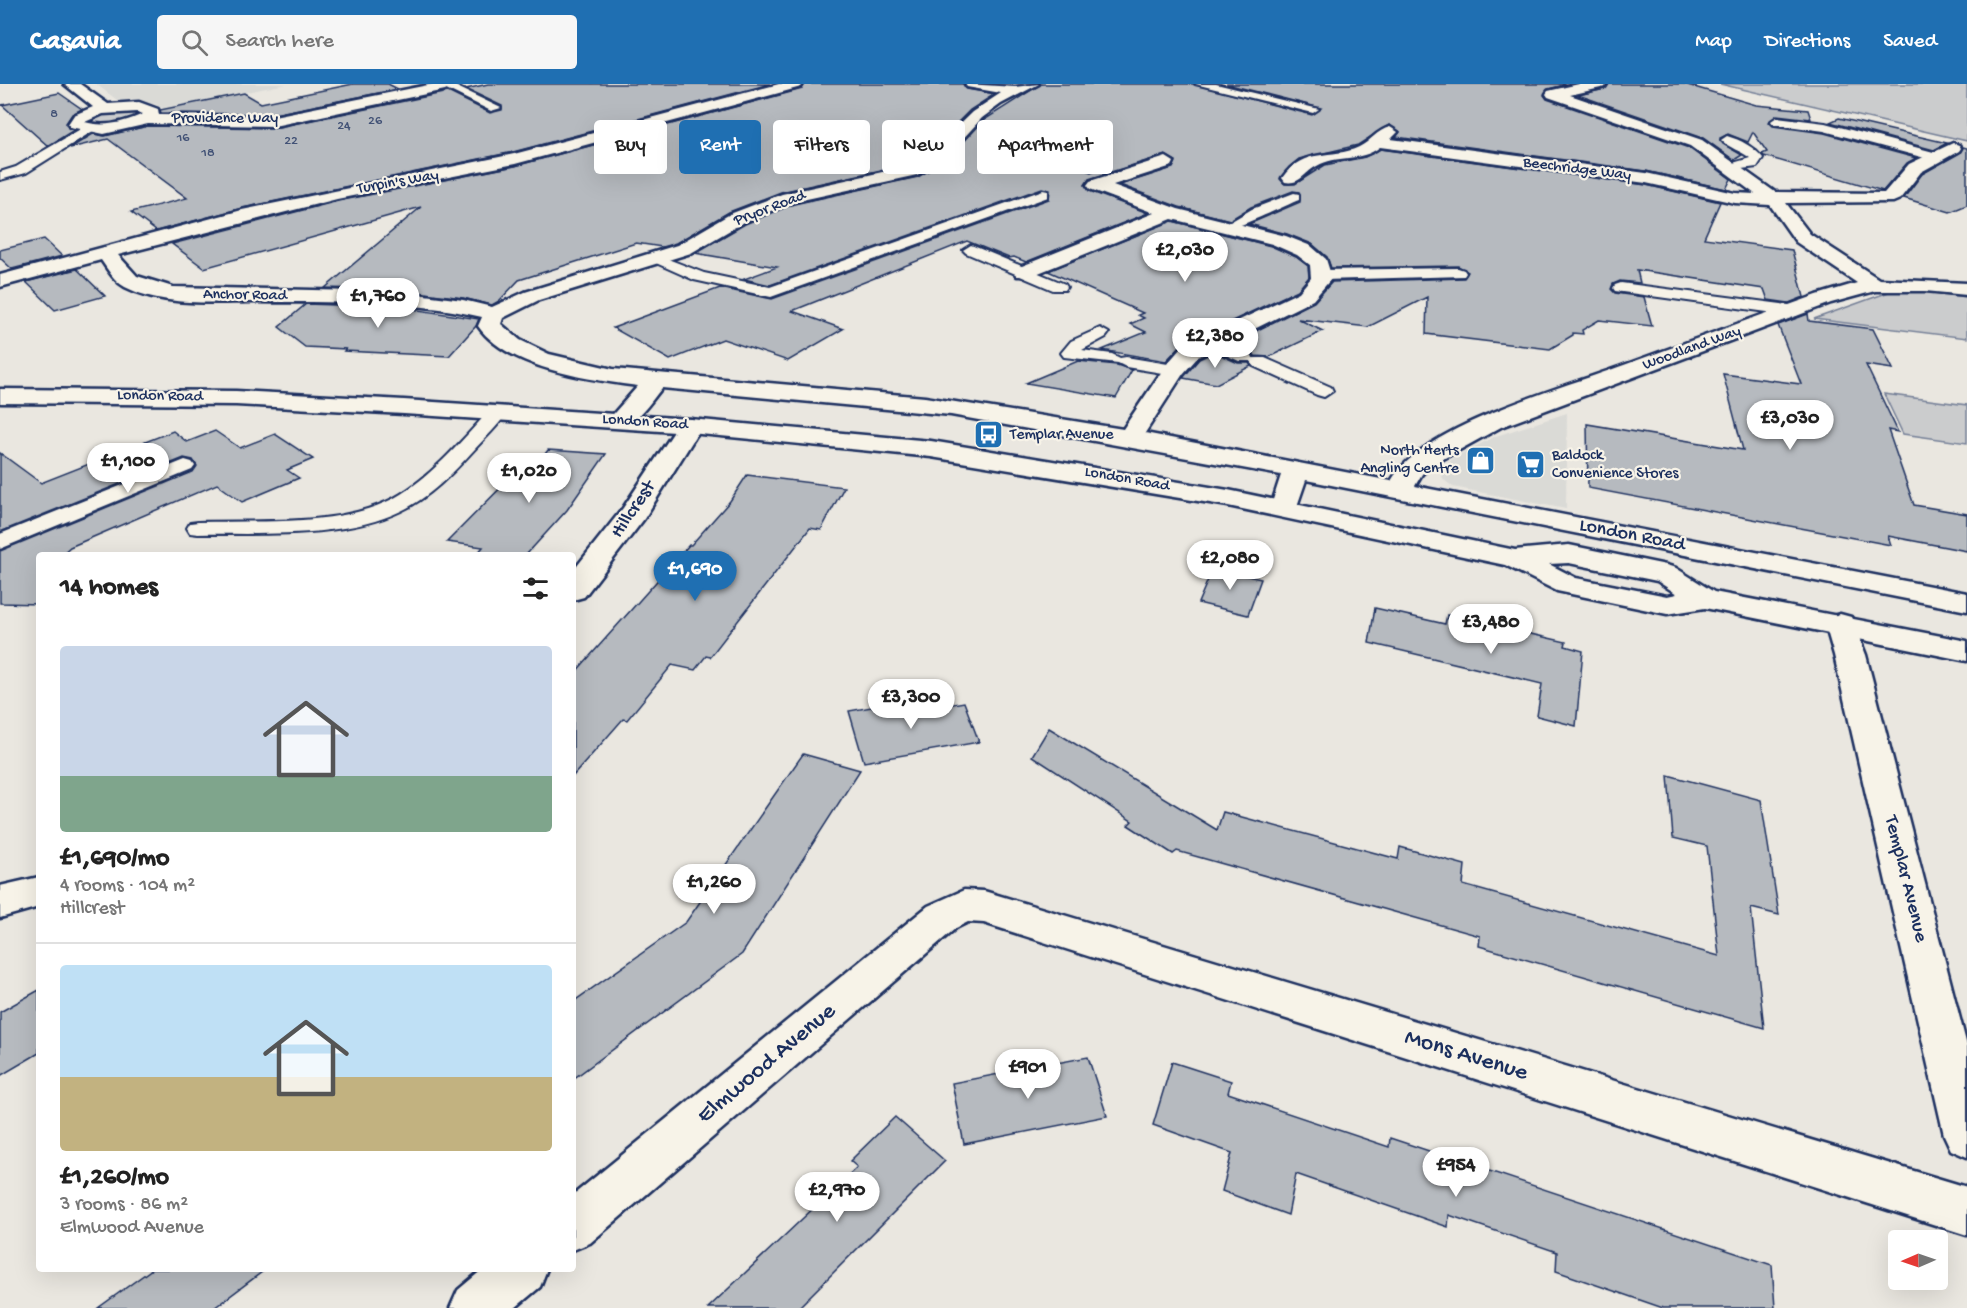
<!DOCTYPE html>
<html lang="en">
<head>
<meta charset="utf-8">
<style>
	:root { --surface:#fff; --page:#f6f6f6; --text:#222; --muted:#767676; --line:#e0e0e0; --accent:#1f6fb2 }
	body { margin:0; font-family:"Gochi Hand",sans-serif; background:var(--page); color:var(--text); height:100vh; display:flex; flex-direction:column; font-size:22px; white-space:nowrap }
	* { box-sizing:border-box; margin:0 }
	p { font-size:20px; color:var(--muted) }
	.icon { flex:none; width:33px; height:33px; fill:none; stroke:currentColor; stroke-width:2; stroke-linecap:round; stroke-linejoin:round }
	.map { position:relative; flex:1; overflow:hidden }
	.details { position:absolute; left:36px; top:468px; width:540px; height:720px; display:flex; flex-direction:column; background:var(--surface); border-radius:6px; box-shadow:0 6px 24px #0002 }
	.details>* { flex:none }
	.banner { position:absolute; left:594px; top:36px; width:570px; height:54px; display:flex; gap:12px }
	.needle { width:39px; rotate:268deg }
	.tools { position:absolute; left:1888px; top:1146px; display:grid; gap:12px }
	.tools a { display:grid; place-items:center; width:60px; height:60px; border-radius:6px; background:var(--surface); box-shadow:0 6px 24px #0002; font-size:30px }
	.price { position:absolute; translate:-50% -51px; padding:0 14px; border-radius:21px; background:#fff; color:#222; font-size:20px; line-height:39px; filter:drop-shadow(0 2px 3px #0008) }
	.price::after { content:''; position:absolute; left:50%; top:36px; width:18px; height:14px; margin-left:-9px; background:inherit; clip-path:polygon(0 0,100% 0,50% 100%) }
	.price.selected { background:var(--accent); color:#fff }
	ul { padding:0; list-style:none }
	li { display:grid; align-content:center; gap:12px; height:318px; padding:0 24px }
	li+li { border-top:2px solid var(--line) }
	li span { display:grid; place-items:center; height:186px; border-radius:6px; color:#555 }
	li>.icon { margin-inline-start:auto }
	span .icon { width:108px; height:108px; fill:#fffc; stroke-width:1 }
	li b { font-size:26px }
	h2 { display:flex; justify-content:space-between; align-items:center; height:72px; padding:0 24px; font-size:26px }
	.tag { padding:0 21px; border-radius:6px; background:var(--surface); box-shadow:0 6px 24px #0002; font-size:21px; line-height:54px }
	.tag.selected { background:var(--accent); color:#fff }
	header { display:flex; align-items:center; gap:36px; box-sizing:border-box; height:84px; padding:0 30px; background:var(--accent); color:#fff }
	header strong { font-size:28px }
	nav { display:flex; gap:33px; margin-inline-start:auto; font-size:21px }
	.search { width:420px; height:54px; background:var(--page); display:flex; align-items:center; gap:15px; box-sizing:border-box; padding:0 21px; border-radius:6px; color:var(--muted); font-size:22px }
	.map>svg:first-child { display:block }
	.built { fill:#dadad6 }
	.green { fill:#cbcccd; stroke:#737e96; stroke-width:1.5 }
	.building { fill:#b6babf; stroke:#1b2f5e; stroke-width:1.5; fill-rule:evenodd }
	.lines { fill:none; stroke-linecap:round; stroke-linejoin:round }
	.lane-casing { stroke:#1b2f5e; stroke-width:4 }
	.street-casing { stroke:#1b2f5e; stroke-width:5 }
	.secondary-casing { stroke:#1b2f5e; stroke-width:5 }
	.lane { fill:#f7f3e8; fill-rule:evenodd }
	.street { fill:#f7f3e8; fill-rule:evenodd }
	.secondary { fill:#f7f3e8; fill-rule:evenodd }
	.labels { text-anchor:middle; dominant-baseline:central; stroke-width:4.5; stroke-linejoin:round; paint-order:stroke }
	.far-number-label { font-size:14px; fill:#425276 }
	.far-street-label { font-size:16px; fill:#1b2f5e; stroke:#f7f3e8 }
	.far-poi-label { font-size:16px; fill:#1b2f5e; stroke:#f7f3e8; text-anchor:start }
	.street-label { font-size:20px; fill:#1b2f5e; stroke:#f7f3e8 }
	.near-street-label { font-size:24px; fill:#1b2f5e; stroke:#f7f3e8 }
</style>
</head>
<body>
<header>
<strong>Casavia</strong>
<div class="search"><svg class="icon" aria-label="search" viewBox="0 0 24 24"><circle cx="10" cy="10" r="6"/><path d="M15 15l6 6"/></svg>Search here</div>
<nav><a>Map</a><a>Directions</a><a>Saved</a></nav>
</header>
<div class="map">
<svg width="1967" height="1224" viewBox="0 0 1967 1224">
	<rect width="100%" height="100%" fill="#eae7e0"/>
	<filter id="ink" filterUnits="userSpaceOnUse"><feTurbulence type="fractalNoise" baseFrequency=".0167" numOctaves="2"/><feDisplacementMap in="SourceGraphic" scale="12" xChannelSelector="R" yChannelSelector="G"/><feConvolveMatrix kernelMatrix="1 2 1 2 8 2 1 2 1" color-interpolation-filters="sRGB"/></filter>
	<g filter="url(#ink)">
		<!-- built -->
		<g class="built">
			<polygon points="96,0 286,0 164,25 155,20 117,16"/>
			<polygon points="1567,329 1566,425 1453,403 1444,396 1440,388 1453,374 1496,352"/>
		</g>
		<!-- green -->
		<g class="green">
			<polygon points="1720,0 1967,0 1967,57"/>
			<path d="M131,26L146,30C135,40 102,46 89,37L103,29Z"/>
			<polygon points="1909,206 1967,213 1967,254 1814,235 1889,208"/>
			<polygon points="1884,310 1967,321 1967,359 1903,350"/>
		</g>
		<!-- building -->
		<g class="building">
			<polygon points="353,0 388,0 398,5 274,30 161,29 160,26 244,9 261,19"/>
			<polygon points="488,0 770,0 513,68 242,124 156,147 131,128 187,114 108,55 70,64 93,50 105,52 148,42 274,44 448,8 490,29 502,26 502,22 466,5"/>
			<polygon points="805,0 963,0 967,5 995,10 970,26 933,63 904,81 781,108 729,128 676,159 662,163 636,159 519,196 499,217 492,221 463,214 401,206 325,204 421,123 204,184 172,160 338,117 515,82 802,5"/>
			<path d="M1041,0H1193L1312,31L1321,24L1226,0H1569L1548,5L1544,11L1547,15L1689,64L1731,95L1726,105L1646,87L1396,53L1400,48L1389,41L1358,61L1299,75L1289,83L1280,95L1285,100H1295L1325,81L1365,73L1380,65L1646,101L1720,118L1704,154L1792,166L1804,213L1789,219L1768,216L1764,205L1637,186L1640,199L1620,197L1613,200L1611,205L1615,209L1644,213L1652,242L1599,236L1582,246L1583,250L1573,249V251L1550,265L1426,250L1427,213L1368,243L1298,235L1323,247L1269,273L1255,272L1252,267L1232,259L1314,218L1332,198L1464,194L1468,188L1458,182L1331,184L1327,173L1312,160L1287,150L1249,140L1300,118L1299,108L1293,107L1251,123L1230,136L1179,123L1120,101L1173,84L1176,77L1165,71L1089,95L1085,101L1089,107L1148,129L1026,178L1014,173L1009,174L967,157L792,227L843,245L788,277L723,255L670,276L613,244L720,204L772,215L1049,115L1050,106L1042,104L770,201L744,195L777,183L695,169L745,140L794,120L918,93L948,75L984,36ZM1066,66L1098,77L1101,83L1091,88L1059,77L1058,68Z"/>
			<polygon points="1609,0 1684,0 1756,21 1808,26 1811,35 1777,31 1769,38 1773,42 1824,49 1916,74 1907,79 1883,107 1764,72 1762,70 1767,68 1753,48 1748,58 1728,50 1720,54 1723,60 1742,71 1734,76 1703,54 1578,11 1605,5"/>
			<polygon points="59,9 82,25 72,30 66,39 68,44 74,46 48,62 2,21"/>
			<polygon points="1839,34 1947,59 1934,66 1830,38"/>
			<polygon points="1963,63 1967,64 1967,121 1950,128 1904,114 1922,90 1960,69"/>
			<polygon points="1172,137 1271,162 1296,173 1308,182 1309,193 1298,206 1181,261 1166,277 1102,266 1146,248 1130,240 1144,234 1138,231 1143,229 1048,187"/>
			<polygon points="44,155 62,172 12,185 0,174 0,166"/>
			<polygon points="77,185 105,212 55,226 26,198"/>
			<polygon points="306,220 398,223 479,235 476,242 449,272 344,267 346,265 305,263 279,243"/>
			<polygon points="1808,230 1809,237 1873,245 1893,285 1866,281 1898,348 1888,346 1914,421 1967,430 1967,467 1888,452 1891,461 1588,404 1587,340 1743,366 1723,290 1801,300 1778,241"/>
			<polygon points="1214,268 1238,279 1249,279 1251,282 1216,300 1183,294 1199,275"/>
			<polygon points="1078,277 1117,281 1132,286 1116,314 1026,299"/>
			<polygon points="173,347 187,358 215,347 240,364 275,350 313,375 287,386 299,394 242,418 217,400 70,463 61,471 39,471 39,520 0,519 0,467 193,388 197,382 193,376 184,374 0,448 0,369 41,399"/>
			<polygon points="548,366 606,370 567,426 526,471 476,471 483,463 447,458 528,376 540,377"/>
			<polygon points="747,391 844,403 821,446 810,444 710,573 706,572 695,586 672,581 627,636 623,635 573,692 573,591 689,461 691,461 730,417"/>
			<polygon points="1213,484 1261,495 1248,531 1198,519"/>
			<polygon points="1375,524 1445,540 1447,531 1566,558 1565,562 1583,567 1576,642 1537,632 1542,600 1369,559"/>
			<polygon points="899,618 903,629 964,618 979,658 864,678 849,627"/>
			<polygon points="1049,644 1217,746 1223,728 1398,775 1400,763 1465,781 1463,801 1719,872 1707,762 1673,754 1668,691 1761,716 1779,831 1751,824 1764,944 1479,862 1480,852 1177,767 1173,770 1128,741 1132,737 1032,672"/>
			<polygon points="803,670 860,686 742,870 573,995 573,918 686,838"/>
			<polygon points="39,906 39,969 0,992 0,928"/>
			<polygon points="1088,973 1107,1032 964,1060 952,999"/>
			<polygon points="1172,978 1231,997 1228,1009 1389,1063 1390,1054 1772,1181 1775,1224 1663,1224 1556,1187 1557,1168 1449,1131 1448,1143 1296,1090 1288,1131 1222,1107 1232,1069 1153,1041"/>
			<polygon points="895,1033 945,1077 798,1224 708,1224 857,1083 850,1077"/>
			<polygon points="152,1185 266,1185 214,1224 98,1224"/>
		</g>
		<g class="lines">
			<defs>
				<g id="lane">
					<polygon points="436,0 451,0 501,24 491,27"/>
					<polygon points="1195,0 1216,0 1319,25 1313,29"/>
					<polygon points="1777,33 1825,39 1941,70 1942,73 1936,77 1824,47 1773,40 1771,37"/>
					<polygon points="89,40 95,44 93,47 26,89 0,96 0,88 16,83"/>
					<path d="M1727,52C1741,56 1754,63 1763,74L1757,83L1726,87V81L1750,74C1741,67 1729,64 1721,56Z"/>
					<polygon points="1065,68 1097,79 1099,82 1092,86 1060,75 1060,69"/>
					<polygon points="1043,106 1048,107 1048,113 771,213 694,196 647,175 655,170 704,189 770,203"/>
					<path d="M1294,109L1299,110V116C1286,121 1236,146 1227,144L1225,141L1252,125Z"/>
					<polygon points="971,161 1065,200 1067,203 1065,206 1053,206 966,169 963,166"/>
					<polygon points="1458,184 1464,186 1466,189 1464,192 1323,196 1315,191 1323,186"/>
					<polygon points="1621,199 1796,222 1804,227 1796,232 1615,207 1613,204 1615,201"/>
					<polygon points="1100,244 1109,249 1106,253 1082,266 1112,270 1120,274 1126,273 1174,281 1183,286 1174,291 1126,283 1118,279 1064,273 1061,269 1071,257"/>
					<polygon points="1210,252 1251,269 1253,274 1265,274 1331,303 1333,307 1324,313 1317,311 1253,282 1251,277 1239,277 1204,261 1201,257"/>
					<path d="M498,323L507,329C498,342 485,354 474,366C453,389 429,414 401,427C343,455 260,449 198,450L190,449L187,444L190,439L198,438C260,436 347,444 401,410C436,388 463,355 491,325Z"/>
					<polygon points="185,376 192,378 195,382 192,386 0,465 0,450"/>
				</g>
				<g id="street">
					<path d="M64,0H80L108,20L139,18L158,25L159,31L274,32L433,0L452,2L445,6L274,42L148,40L104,50L70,43L68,40L74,31L93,23ZM137,28L143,30C126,38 104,44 85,38L103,30Z"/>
					<path d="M779,0H803L801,3L515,80L337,115L118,171L137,192L173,203L401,208L463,216L492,223L525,208L677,161L730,130L782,110L905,83L934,65L972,28L1001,9L967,3L965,0L1015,3L1039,0L1001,20L982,34L946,73L917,91L793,118L744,138L691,169L539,216L503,234L501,240L520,256L549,270L613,285L925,313L1123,345L1166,281L1182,263L1299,208L1311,194L1310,181L1297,171L1272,160L1172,135L1031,192H1017L1014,188L1017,184L1154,129L1090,105L1087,101L1090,97L1166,73L1174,78L1172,82L1113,101L1178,125L1286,152L1311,162L1326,175L1332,194L1313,216L1198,273L1183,290L1145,349L1391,397C1423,341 1563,304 1624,281C1688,258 1752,234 1817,211L1857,199L1796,158L1770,121L1735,119L1646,99L1380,63C1359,79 1337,70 1317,82C1305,88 1300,101 1285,98L1282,94C1305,62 1331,76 1359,63C1370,58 1377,46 1390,43L1398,48L1391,55L1646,89L1735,109L1755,110L1690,62L1548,13L1546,10L1548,7L1579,0H1607L1605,3L1570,11L1702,56L1775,108L1884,109L1909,80L1953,59L1959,61L1961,64L1959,67L1921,88L1900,115L1893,118L1786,119L1810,150L1879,195L1967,199V211L1925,207H1875L1831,219L1501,343L1434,380L1422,390L1415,402L1967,509V527L1306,396L1294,431L1284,433L1274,431L1270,425L1281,391L951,331L662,304C648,320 633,348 610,342L607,337L638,302C591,296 508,285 478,242L482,233C408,215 331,219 255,218C214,218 164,223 125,203C114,197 108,186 101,176L0,203V191L242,126L514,70Z"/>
					<polygon points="690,335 699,337 702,342 644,435 584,513 573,516 573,487 623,424 681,337"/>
					<polygon points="1840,530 1851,533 1866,571 1967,962 1967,1073 1951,1066 1944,1051 1834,571 1825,540 1829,533"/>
					<polygon points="39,793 39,823 0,834 0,802"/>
					<polygon points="964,806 984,807 1967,1103 1967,1151 984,839 968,838 956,844 590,1159 573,1166 573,1111 928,822"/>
					<polygon points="483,1185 547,1185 540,1203 515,1224 450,1224 458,1206"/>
				</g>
				<path id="secondary" d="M0,305L236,307L404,316L690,335L931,357L1228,406L1515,466L1569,461L1666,481L1676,484L1714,508L1967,557V577L1705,524L1667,530L1557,507L1505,481L1228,422L931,373L690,349L404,330L236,321L0,319ZM1569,479L1657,497L1677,510L1667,512L1576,494L1549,480Z"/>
			</defs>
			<!-- lane casing -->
			<use href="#lane" class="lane-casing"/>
			<!-- street casing -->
			<use href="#street" class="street-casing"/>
			<!-- secondary casing -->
			<use href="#secondary" class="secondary-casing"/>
			<!-- lane -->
			<use href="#lane" class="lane"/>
			<!-- street -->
			<use href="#street" class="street"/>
			<!-- secondary -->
			<use href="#secondary" class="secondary"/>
		</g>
	</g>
	<!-- icons -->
	<defs>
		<symbol id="bus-square" viewBox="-11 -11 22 22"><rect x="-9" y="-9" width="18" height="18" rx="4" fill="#1f6fb2" stroke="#f7f3e8"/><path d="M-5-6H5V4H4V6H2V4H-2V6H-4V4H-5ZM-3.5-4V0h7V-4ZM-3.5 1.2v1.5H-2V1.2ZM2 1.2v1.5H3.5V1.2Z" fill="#fff"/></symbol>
		<symbol id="shop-square" viewBox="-11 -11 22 22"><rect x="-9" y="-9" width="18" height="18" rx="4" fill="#1f6fb2" stroke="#f7f3e8"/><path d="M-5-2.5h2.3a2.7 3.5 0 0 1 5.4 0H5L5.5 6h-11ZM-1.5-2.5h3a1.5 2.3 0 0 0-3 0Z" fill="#fff"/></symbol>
		<symbol id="supermarket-square" viewBox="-11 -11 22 22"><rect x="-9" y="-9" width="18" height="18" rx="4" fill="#1f6fb2" stroke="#f7f3e8"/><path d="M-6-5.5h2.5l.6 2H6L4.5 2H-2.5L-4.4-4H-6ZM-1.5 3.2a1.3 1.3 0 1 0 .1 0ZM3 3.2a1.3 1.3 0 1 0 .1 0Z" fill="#fff"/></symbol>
	</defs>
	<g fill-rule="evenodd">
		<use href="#bus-square" x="972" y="334" width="33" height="33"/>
		<use href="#shop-square" x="1464" y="360" width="33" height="33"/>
		<use href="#supermarket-square" x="1514" y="364" width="33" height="33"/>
	</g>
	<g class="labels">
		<!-- far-number labels -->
		<g class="far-number-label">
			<text x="54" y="30">8</text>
			<text x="375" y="37">26</text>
			<text x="344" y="42">24</text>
			<text x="183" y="54">16</text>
			<text x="291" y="57">22</text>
			<text x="208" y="69">18</text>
		</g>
		<!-- far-street labels -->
		<g class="far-street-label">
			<text x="225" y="35">Providence Way</text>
			<text transform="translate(1577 86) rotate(7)">Beechridge Way</text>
			<text transform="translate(398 99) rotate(-10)">Turpin's Way</text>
			<text transform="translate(770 125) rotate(-21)">Pryor Road</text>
			<text transform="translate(245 212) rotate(1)">Anchor Road</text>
			<text transform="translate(1692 265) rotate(-20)">Woodland Way</text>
			<text transform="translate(160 313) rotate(1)">London Road</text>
			<text transform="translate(645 339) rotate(4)">London Road</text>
			<text transform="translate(1127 396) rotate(10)">London Road</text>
		</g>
		<!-- far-poi labels -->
		<g class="far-poi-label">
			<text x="1010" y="351">Templar Avenue</text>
			<text x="1459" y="367" text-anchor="end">North Herts<tspan x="1459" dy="18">Angling Centre</tspan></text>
			<text x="1552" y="372">Baldock<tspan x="1552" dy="18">Convenience Stores</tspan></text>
		</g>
		<!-- street labels -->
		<g class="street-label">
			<text transform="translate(634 426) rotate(-56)">Hillcrest</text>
			<text transform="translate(1632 452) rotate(11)">London Road</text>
			<text transform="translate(1905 795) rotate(76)">Templar Avenue</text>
		</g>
		<!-- near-street labels -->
		<g class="near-street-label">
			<text transform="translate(1466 972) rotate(17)">Mons Avenue</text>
			<text transform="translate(767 980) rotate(-40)">Elmwood Avenue</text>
		</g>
	</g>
</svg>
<div class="tools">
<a><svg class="needle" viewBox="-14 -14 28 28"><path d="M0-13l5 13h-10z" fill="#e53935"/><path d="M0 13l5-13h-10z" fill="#767676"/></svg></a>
</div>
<b class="price" style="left:1185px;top:199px">£2,030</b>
<b class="price" style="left:378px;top:245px">£1,760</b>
<b class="price" style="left:1215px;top:285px">£2,380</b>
<b class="price" style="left:1790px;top:367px">£3,030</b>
<b class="price" style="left:128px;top:410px">£1,100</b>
<b class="price" style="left:529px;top:420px">£1,020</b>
<b class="price" style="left:1230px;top:507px">£2,080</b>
<b class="price selected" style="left:695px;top:518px">£1,690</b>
<b class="price" style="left:1491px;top:571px">£3,480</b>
<b class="price" style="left:911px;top:646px">£3,300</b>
<b class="price" style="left:714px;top:831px">£1,260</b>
<b class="price" style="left:1028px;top:1016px">£901</b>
<b class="price" style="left:1456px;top:1114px">£954</b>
<b class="price" style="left:837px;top:1139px">£2,970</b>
<div class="banner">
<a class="tag">Buy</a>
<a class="tag selected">Rent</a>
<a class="tag">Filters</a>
<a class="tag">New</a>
<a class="tag">Apartment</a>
</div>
<section class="details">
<h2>14 homes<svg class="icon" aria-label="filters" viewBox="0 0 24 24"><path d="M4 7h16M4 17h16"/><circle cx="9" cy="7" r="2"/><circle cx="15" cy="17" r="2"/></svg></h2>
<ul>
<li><span style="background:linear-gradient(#c9d6e8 70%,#7fa58c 0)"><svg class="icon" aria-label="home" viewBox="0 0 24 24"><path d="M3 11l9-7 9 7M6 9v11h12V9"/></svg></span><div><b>£1,690/mo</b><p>4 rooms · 104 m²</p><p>Hillcrest</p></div></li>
<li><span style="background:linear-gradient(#bfe0f5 60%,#c2b280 0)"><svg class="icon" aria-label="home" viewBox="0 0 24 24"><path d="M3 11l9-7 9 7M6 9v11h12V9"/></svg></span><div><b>£1,260/mo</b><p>3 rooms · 86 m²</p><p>Elmwood Avenue</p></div></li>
</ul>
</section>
</div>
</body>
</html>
